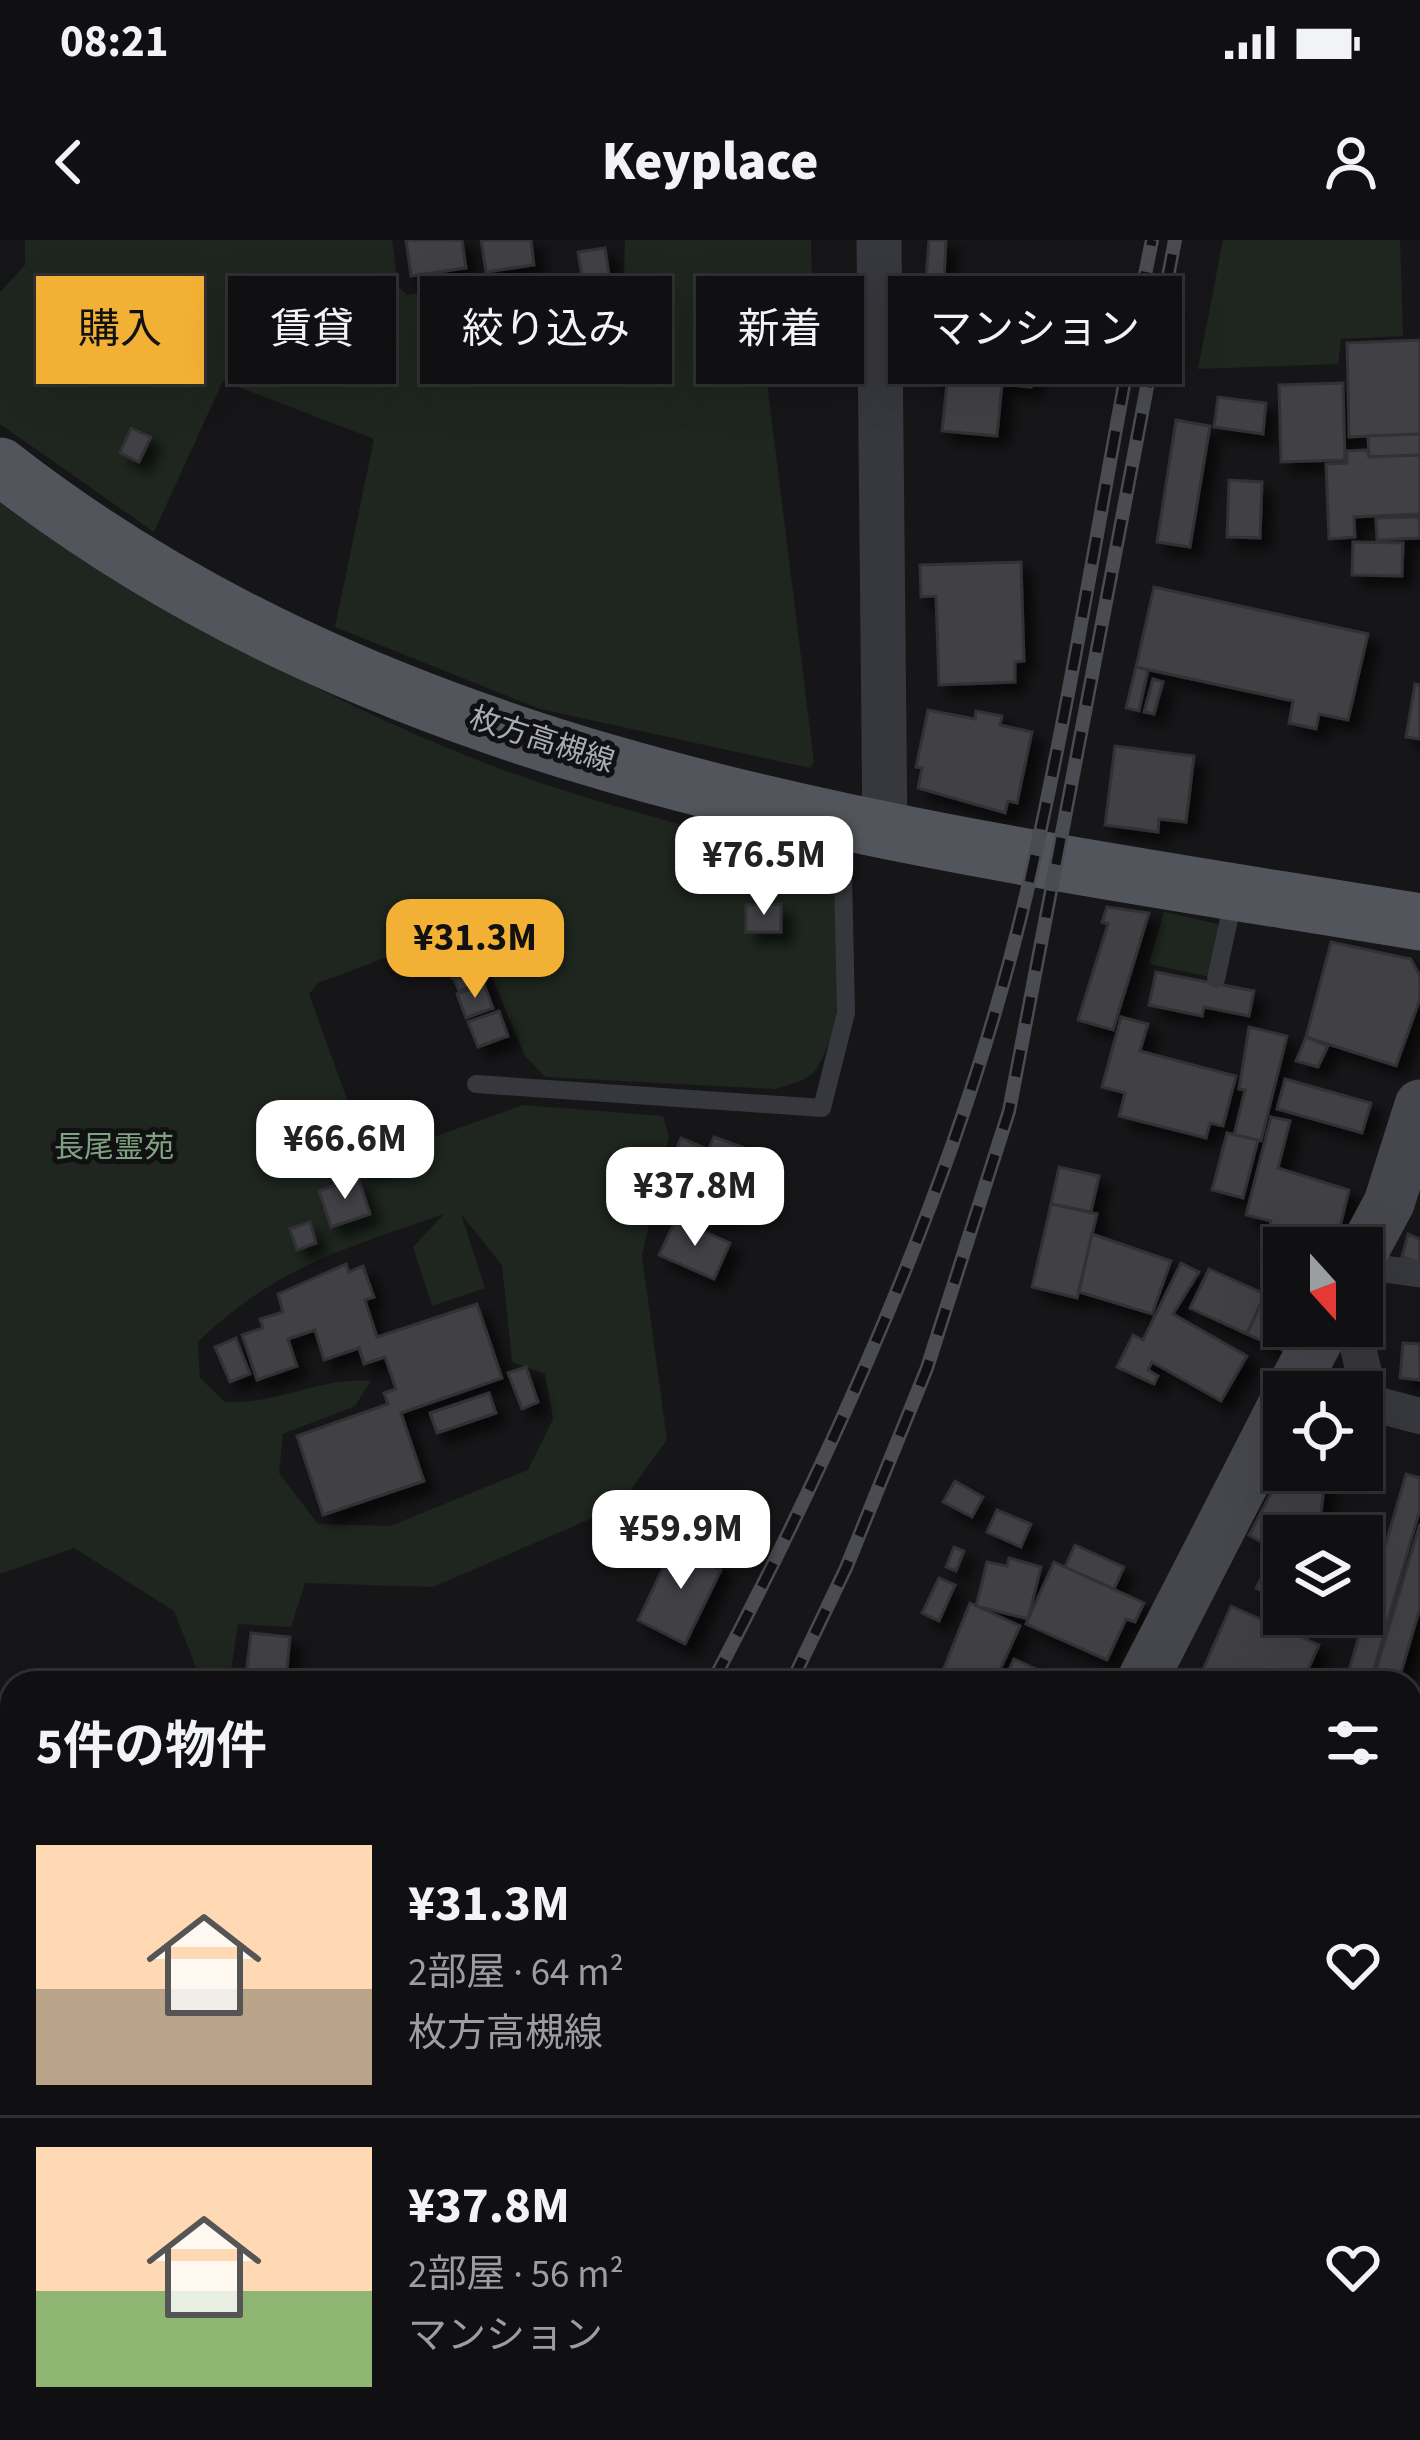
<!DOCTYPE html>
<html lang="ja">
<head>
<meta charset="utf-8">
<style>
	:root { --surface:#101012; --page:#1e1e20; --text:#f1f3f6; --muted:#9c9d9f; --line:#303032; --accent:#f2b134 }
	body { margin:0; font-family:"Source Sans 3","Noto Sans JP",sans-serif; background:var(--page); color:var(--text); height:100vh; display:flex; flex-direction:column; font-size:45px; white-space:nowrap }
	* { box-sizing:border-box; margin:0 }
	p { font-size:39px; color:var(--muted) }
	.icon { flex:none; width:66px; height:66px; fill:none; stroke:currentColor; stroke-width:2; stroke-linecap:round; stroke-linejoin:round }
	.map { position:relative; flex:1; overflow:hidden }
	.sheet { position:absolute; left:0px; top:1431px; width:1422px; height:771px; display:flex; flex-direction:column; background:var(--surface); border-radius:36px 36px 0 0; box-shadow:0 12px 48px #0002,0 0 0 3px var(--line) }
	.sheet>* { flex:none }
	.hud { position:absolute; left:36px; top:36px; width:1350px; height:108px; display:flex; gap:24px }
	.needle { width:78px; rotate:159deg }
	.controls { position:absolute; left:1263px; top:987px; display:grid; gap:24px }
	.controls a { display:grid; place-items:center; width:120px; height:120px; border-radius:0px; background:var(--surface); box-shadow:0 12px 48px #0002,0 0 0 3px var(--line); font-size:60px }
	.price { position:absolute; translate:-50% -102px; padding:0 27px; border-radius:24px; background:#fff; color:#222; font-size:39px; line-height:78px; filter:drop-shadow(0 3px 6px #0008) }
	.price::after { content:''; position:absolute; left:50%; top:72px; width:36px; height:27px; margin-left:-18px; background:inherit; clip-path:polygon(0 0,100% 0,50% 100%) }
	.price.on { background:var(--accent); color:#111 }
	ul { padding:0; list-style:none }
	li { display:flex; align-items:center; gap:36px; height:300px; padding:0 36px }
	li+li { border-top:3px solid var(--line) }
	li span { display:grid; place-items:center; flex:none; width:336px; height:240px; border-radius:0px; color:#555 }
	li>.icon { margin-inline-start:auto }
	span .icon { width:144px; height:144px; fill:#fffc; stroke-width:1 }
	li b { font-size:51px }
	h2 { display:flex; justify-content:space-between; align-items:center; height:144px; padding:0 36px; font-size:51px }
	.chip { padding:0 42px; border-radius:0px; background:var(--surface); box-shadow:0 12px 48px #0002,0 0 0 3px var(--line); font-size:42px; line-height:108px }
	.chip.on { background:var(--accent); color:#111 }
	.status { display:flex; justify-content:space-between; align-items:center; height:84px; padding:0 60px; background:var(--surface); direction:ltr }
	.status svg { height:33px; fill:currentColor }
	header { display:flex; justify-content:space-between; align-items:center; height:156px; padding:0 36px; background:var(--surface); font-size:54px; font-weight:800 }
	.map>svg:first-child { display:block }
	.green { fill:#1e261f; fill-rule:evenodd }
	.lines { fill:none; stroke-linecap:round; stroke-linejoin:round }
	.river { stroke:#2c353c; stroke-width:69 }
	.building { fill:#404145; stroke:#303034; stroke-width:3; filter:url(#shadow) }
	.service { stroke:#37383d; stroke-width:18 }
	.pedestrian { stroke:#37383d; stroke-width:27 }
	.minor { stroke:#37383d; stroke-width:36 }
	.tertiary { stroke:#37383d; stroke-width:45 }
	.secondary { stroke:#45474d; stroke-width:51 }
	.primary { stroke:#53555c; stroke-width:57 }
	.rail-casing { stroke:#4a4c52; stroke-width:14 }
	.rail { stroke:#111113; stroke-width:9; stroke-dasharray:27; stroke-linecap:butt }
	.labels { text-anchor:middle; dominant-baseline:central; stroke-width:10; stroke-linejoin:round; paint-order:stroke }
	.street-label { font-size:30px; fill:#a8adb8; stroke:#111113 }
	.park-label { font-size:30px; fill:#7fa381; stroke:#111113 }
</style>
</head>
<body>
<div class="status"><b>08:21</b><svg viewBox="0 0 49 12"><path d="M0 12V9h3v3zM5 12V6h3v6zM10 12V3h3v9zM15 12V0h3v12zM26 1h20v11H26zM47 4h2v5h-2z"/></svg></div>
<header><svg class="icon" aria-label="back" viewBox="0 0 24 24"><path d="M15 5l-7 7 7 7"/></svg>Keyplace<svg class="icon" aria-label="person" viewBox="0 0 24 24"><circle cx="12" cy="8" r="4"/><path d="M4 21q1-7 8-7t8 7"/></svg></header>
<div class="map">
<svg width="1420" height="2200" viewBox="0 0 1420 2200">
	<defs>
		<filter id="shadow"><feDropShadow dx="10" dy="10" stdDeviation="6" flood-color="#0009"/></filter>
	</defs>
	<rect width="100%" height="100%" fill="#161618"/>
	<!-- green -->
	<g class="green">
		<polygon points="25,0 392,0 398,46 407,55 554,34 573,53 610,47 624,34 625,0 811,0 813,79 805,91 772,99 763,109 814,522 810,528 540,469 335,387 374,199 223,141 154,292 0,184 0,52 25,25"/>
		<polygon points="1223,0 1400,0 1403,96 1341,99 1338,124 1198,129"/>
		<path d="M0,261C151,360 303,451 472,518C587,563 711,592 830,624C838,685 852,772 817,828C809,841 789,844 776,849L545,837L525,816L470,686L318,743L309,754L364,906L389,913L523,865L663,876L669,896L642,1016L667,1200L618,1267L433,1347L305,1343L291,1387L238,1384L229,1443H202L174,1371L74,1308L0,1334ZM444,974L413,1007L432,1066L485,1048L461,974L502,1025L512,1122L545,1134L553,1179L528,1230L390,1286L318,1284L279,1233L283,1194L355,1166L371,1141C322,1136 281,1164 225,1162L200,1138L198,1102C276,1026 345,1009 444,974Z"/>
		<polygon points="1164,672 1222,685 1210,737 1149,724"/>
	</g>
	<g class="lines">
		<!-- river -->
		<g class="river">
			<polyline points="0,1635 12,1657"/>
			<polyline points="334,2190 343,2200"/>
		</g>
	</g>
	<!-- building -->
	<g class="building">
		<polygon points="406,0 462,0 466,28 411,36"/>
		<polygon points="481,0 531,0 534,25 486,32"/>
		<polygon points="929,0 946,0 944,39 926,38"/>
		<polygon points="605,8 609,34 582,38 578,12"/>
		<polygon points="939,48 1040,58 1031,147 1002,144 997,196 942,191 947,143 930,141"/>
		<polygon points="1420,100 1420,194 1349,197 1347,103"/>
		<polygon points="1343,143 1345,220 1281,222 1279,145"/>
		<polygon points="1218,157 1266,163 1263,194 1214,187"/>
		<polygon points="1176,180 1210,186 1190,307 1157,302"/>
		<polygon points="131,188 151,197 139,222 120,213"/>
		<polygon points="1420,194 1420,215 1369,217 1368,196"/>
		<polygon points="1368,210 1369,217 1420,215 1420,274 1354,277 1355,297 1329,299 1326,224 1347,223 1347,211"/>
		<polygon points="1229,240 1262,242 1260,298 1227,297"/>
		<polygon points="1419,277 1420,298 1377,300 1376,278"/>
		<polygon points="1353,302 1403,303 1402,336 1352,335"/>
		<polygon points="1021,322 1024,421 1015,422 1015,442 939,445 936,356 921,357 920,325"/>
		<polygon points="1154,347 1368,394 1348,480 1319,474 1316,489 1289,483 1293,461 1136,427"/>
		<polygon points="1136,427 1148,430 1139,471 1126,468"/>
		<polygon points="1153,439 1163,442 1154,474 1144,472"/>
		<polygon points="1415,444 1420,445 1420,499 1406,497"/>
		<polygon points="928,470 975,479 976,471 1002,476 1000,485 1032,492 1017,563 1008,561 1005,573 918,548 922,528 916,527"/>
		<polygon points="1115,506 1194,516 1186,582 1159,579 1158,592 1105,585"/>
		<polygon points="781,664 781,692 746,692 746,665"/>
		<polygon points="1107,667 1149,673 1113,790 1078,780 1108,684 1102,682"/>
		<polygon points="407,673 413,689 395,696 390,679"/>
		<polygon points="468,696 480,727 452,738 440,707"/>
		<polygon points="1331,702 1411,719 1420,736 1420,759 1396,826 1306,797"/>
		<polygon points="480,729 485,741 459,751 454,739"/>
		<polygon points="1156,732 1254,751 1249,776 1204,767 1202,776 1149,765"/>
		<polygon points="484,744 493,768 466,778 457,754"/>
		<polygon points="499,771 508,796 478,807 468,782"/>
		<polygon points="1121,777 1148,784 1140,811 1236,836 1223,886 1210,883 1206,898 1119,876 1125,853 1102,847"/>
		<polygon points="1249,787 1287,796 1261,901 1234,895 1245,850 1239,849"/>
		<polygon points="1306,797 1328,806 1318,827 1296,821"/>
		<polygon points="1285,839 1371,863 1362,893 1277,869"/>
		<polygon points="1271,877 1290,881 1278,928 1349,950 1337,999 1322,996 1319,1008 1284,1008 1284,1017 1263,1012 1271,981 1246,975"/>
		<polygon points="1227,893 1258,900 1243,958 1212,950"/>
		<polygon points="714,897 742,907 737,919 709,908"/>
		<polygon points="681,898 724,916 720,923 747,934 729,976 716,971 713,979 657,956"/>
		<polygon points="383,905 389,921 363,930 357,914"/>
		<polygon points="1059,927 1099,936 1091,972 1051,964"/>
		<polygon points="358,937 370,974 331,987 319,951"/>
		<polygon points="1051,964 1097,974 1077,1058 1032,1047"/>
		<polygon points="676,979 730,1003 714,1039 659,1015"/>
		<polygon points="310,982 316,1003 297,1010 290,989"/>
		<polygon points="1092,994 1171,1021 1152,1074 1079,1052"/>
		<polygon points="1408,994 1420,999 1420,1023 1402,1017"/>
		<polygon points="1181,1023 1199,1032 1173,1074 1247,1116 1221,1161 1152,1122 1148,1130 1158,1136 1154,1144 1117,1127 1133,1095 1143,1100"/>
		<polygon points="346,1024 349,1032 363,1026 374,1057 365,1060 377,1097 477,1064 502,1138 401,1173 424,1241 323,1275 297,1196 388,1164 384,1153 396,1149 385,1117 364,1124 359,1108 324,1120 315,1090 288,1099 297,1126 257,1140 242,1095 263,1088 260,1079 283,1072 278,1054"/>
		<polygon points="1209,1029 1265,1054 1247,1094 1190,1068"/>
		<polygon points="1276,1045 1284,1048 1284,1086 1298,1086 1287,1112 1247,1094 1267,1050 1273,1052"/>
		<polygon points="236,1098 250,1134 230,1142 215,1107"/>
		<polygon points="1403,1103 1420,1104 1420,1140 1400,1138"/>
		<polygon points="526,1127 538,1162 522,1169 508,1133"/>
		<polygon points="489,1153 496,1173 437,1193 430,1173"/>
		<polygon points="1284,1229 1326,1234 1318,1296 1287,1289 1275,1310 1249,1295"/>
		<polygon points="1406,1234 1420,1238 1420,1269 1370,1443 1347,1437"/>
		<polygon points="955,1241 983,1257 972,1277 943,1262"/>
		<polygon points="997,1270 1031,1284 1021,1307 987,1292"/>
		<polygon points="1420,1284 1420,1368 1398,1443 1372,1443"/>
		<polygon points="1286,1292 1295,1296 1284,1296 1284,1362 1256,1348"/>
		<polygon points="683,1302 719,1319 716,1328 721,1330 685,1404 638,1380 673,1307 679,1310"/>
		<polygon points="1075,1305 1124,1327 1114,1349 1065,1327"/>
		<polygon points="954,1307 964,1311 956,1331 946,1327"/>
		<polygon points="1009,1318 1041,1327 1028,1379 976,1366 987,1322 1007,1326"/>
		<polygon points="1054,1322 1144,1363 1135,1382 1126,1379 1107,1420 1026,1384"/>
		<polygon points="939,1338 955,1345 939,1381 922,1373"/>
		<polygon points="970,1363 1020,1386 994,1443 938,1443"/>
		<polygon points="1231,1366 1319,1405 1302,1443 1180,1443 1183,1436 1197,1443"/>
		<polygon points="251,1393 290,1397 287,1430 297,1431 295,1443 245,1443"/>
		<polygon points="1014,1419 1068,1443 1003,1443"/>
		<polygon points="1410,1743 1419,1745 1420,1808 1410,1805"/>
		<polygon points="1410,2090 1420,2101 1420,2168 1411,2176"/>
		<polygon points="1318,2190 1401,2190 1402,2191 1392,2200 1328,2200"/>
	</g>
	<g class="lines">
		<!-- service -->
		<g class="service">
			<polyline points="1216,739 1233,661"/>
			<polyline points="476,844 822,868 846,773 842,588"/>
			<polyline points="1410,1473 1420,1471"/>
		</g>
		<!-- pedestrian -->
		<polyline class="pedestrian" points="1362,1026 1420,1034"/>
		<!-- minor -->
		<g class="minor">
			<polyline points="1353,1086 1371,1163 1420,1176"/>
			<polyline points="1410,2027 1420,2035"/>
			<polyline points="1143,2200 1152,2190"/>
		</g>
		<!-- tertiary -->
		<g class="tertiary">
			<polyline points="879,0 885,595"/>
			<polyline points="237,2190 248,2200"/>
			<polyline points="45,2200 53,2190"/>
		</g>
		<!-- secondary -->
		<g class="secondary">
			<polyline points="1362,1013 1389,963 1420,865"/>
			<polyline points="1290,1152 1325,1086"/>
			<polyline points="1141,1443 1284,1164"/>
			<polyline points="618,2200 619,2190"/>
		</g>
		<!-- primary -->
		<path class="primary" d="M0,226C404,542 930,601 1420,682"/>
		<defs>
			<g id="rail">
				<path d="M712,1443C848,1185 973,902 1035,616C1080,412 1110,205 1152,0"/>
				<polyline points="791,1443 846,1328 927,1128 1009,871 1175,0"/>
				<polyline points="163,2200 172,2190"/>
				<polyline points="231,2200 241,2190"/>
			</g>
		</defs>
		<!-- rail casing -->
		<use href="#rail" class="rail-casing"/>
		<!-- rail -->
		<use href="#rail" class="rail"/>
	</g>
	<g class="labels">
		<!-- street labels -->
		<g class="street-label">
			<text transform="translate(542 500) rotate(18)">枚方高槻線</text>
		</g>
		<!-- park labels -->
		<g class="park-label">
			<text x="114" y="907">長尾霊苑</text>
		</g>
	</g>
</svg>
<div class="controls">
<a><svg class="needle" viewBox="-14 -14 28 28"><path d="M0-13l5 13h-10z" fill="#e53935"/><path d="M0 13l5-13h-10z" fill="#9c9d9f"/></svg></a>
<a><svg class="icon" aria-label="locate" viewBox="0 0 24 24"><circle cx="12" cy="12" r="6"/><path d="M12 2v4M12 18v4M2 12h4M18 12h4"/></svg></a>
<a><svg class="icon" aria-label="layers" viewBox="0 0 24 24"><path d="M12 4l9 5-9 5-9-5zM3 14l9 5 9-5"/></svg></a>
</div>
<b class="price" style="left:764px;top:678px">¥76.5M</b>
<b class="price on" style="left:475px;top:761px">¥31.3M</b>
<b class="price" style="left:345px;top:962px">¥66.6M</b>
<b class="price" style="left:695px;top:1009px">¥37.8M</b>
<b class="price" style="left:681px;top:1352px">¥59.9M</b>
<div class="hud">
<a class="chip on">購入</a>
<a class="chip">賃貸</a>
<a class="chip">絞り込み</a>
<a class="chip">新着</a>
<a class="chip">マンション</a>
</div>
<section class="sheet">
<h2>5件の物件<svg class="icon" aria-label="filters" viewBox="0 0 24 24"><path d="M4 7h16M4 17h16"/><circle cx="9" cy="7" r="2"/><circle cx="15" cy="17" r="2"/></svg></h2>
<ul>
<li><span style="background:linear-gradient(#ffd9b3 60%,#b9a48a 0)"><svg class="icon" aria-label="home" viewBox="0 0 24 24"><path d="M3 11l9-7 9 7M6 9v11h12V9"/></svg></span><div><b>¥31.3M</b><p>2部屋 · 64 m²</p><p>枚方高槻線</p></div><svg class="icon" aria-label="heart" viewBox="0 0 24 24"><path d="M12 20l-8-8c-3-5 5-10 8-4 3-6 11-1 8 4z"/></svg></li>
<li><span style="background:linear-gradient(#ffd9b3 60%,#8fb573 0)"><svg class="icon" aria-label="home" viewBox="0 0 24 24"><path d="M3 11l9-7 9 7M6 9v11h12V9"/></svg></span><div><b>¥37.8M</b><p>2部屋 · 56 m²</p><p>マンション</p></div><svg class="icon" aria-label="heart" viewBox="0 0 24 24"><path d="M12 20l-8-8c-3-5 5-10 8-4 3-6 11-1 8 4z"/></svg></li>
</ul>
</section>
</div>
</body>
</html>
